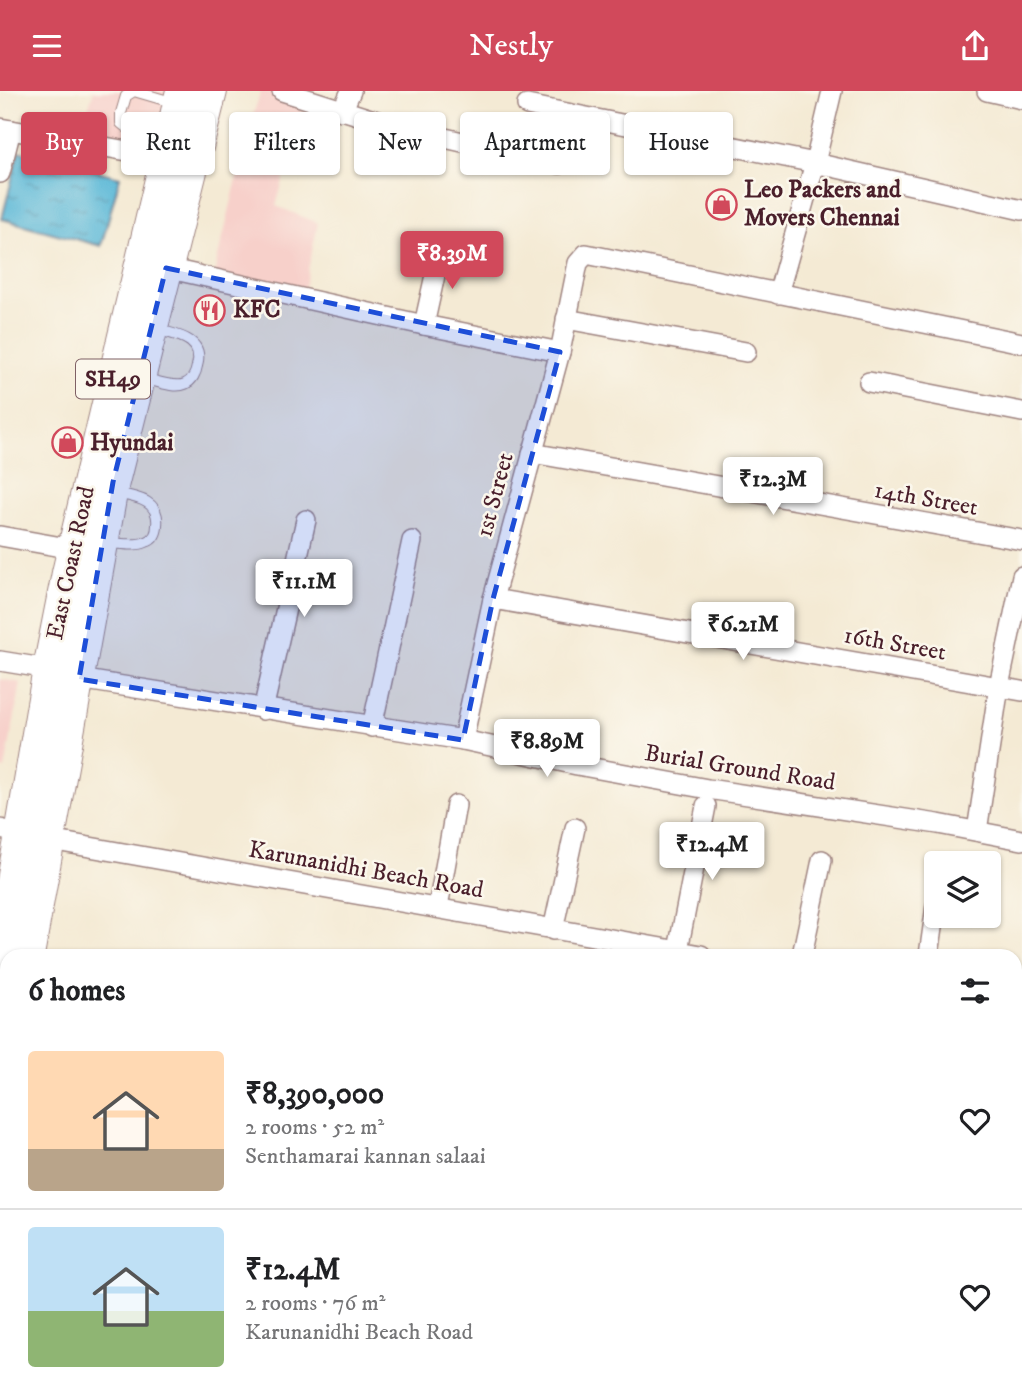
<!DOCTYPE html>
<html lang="en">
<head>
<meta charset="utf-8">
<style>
	:root { --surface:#fff; --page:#f2f2f2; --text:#202124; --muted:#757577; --line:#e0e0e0; --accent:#d1495b }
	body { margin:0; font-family:"IM FELL DW Pica",serif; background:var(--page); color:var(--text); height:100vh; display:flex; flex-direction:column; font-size:26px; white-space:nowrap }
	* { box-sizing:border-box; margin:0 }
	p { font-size:23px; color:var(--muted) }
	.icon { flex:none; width:38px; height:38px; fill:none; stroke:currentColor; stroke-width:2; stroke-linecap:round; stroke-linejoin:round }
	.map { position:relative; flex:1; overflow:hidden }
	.panel { position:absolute; left:0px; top:858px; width:1022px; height:450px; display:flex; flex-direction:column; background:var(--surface); border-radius:21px 21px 0 0; box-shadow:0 2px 5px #0004 }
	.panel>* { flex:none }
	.guide { position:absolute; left:21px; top:21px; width:980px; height:63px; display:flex; gap:14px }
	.buttons { position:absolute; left:924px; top:760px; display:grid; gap:14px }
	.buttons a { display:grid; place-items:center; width:77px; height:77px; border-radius:7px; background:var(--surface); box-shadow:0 2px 5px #0004; font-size:35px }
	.price { position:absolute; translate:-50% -60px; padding:0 16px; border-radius:7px; background:#fff; color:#222; font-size:23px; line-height:46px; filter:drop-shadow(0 2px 4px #0008) }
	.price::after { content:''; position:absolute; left:50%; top:42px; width:21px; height:16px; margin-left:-10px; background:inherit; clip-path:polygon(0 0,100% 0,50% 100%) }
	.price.on { background:var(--accent); color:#fff }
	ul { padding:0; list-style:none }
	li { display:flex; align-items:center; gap:21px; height:175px; padding:0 28px }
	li+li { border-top:2px solid var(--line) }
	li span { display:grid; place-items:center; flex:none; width:196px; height:140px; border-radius:7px; color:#555 }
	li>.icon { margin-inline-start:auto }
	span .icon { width:84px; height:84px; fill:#fffc; stroke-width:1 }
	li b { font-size:30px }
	h2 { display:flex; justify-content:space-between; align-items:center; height:84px; padding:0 28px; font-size:30px }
	.pill { padding:0 24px; border-radius:7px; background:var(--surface); box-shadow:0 2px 5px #0004; font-size:24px; line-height:63px }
	.pill.on { background:var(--accent); color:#fff }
	header { display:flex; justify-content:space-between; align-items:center; height:91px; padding:0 28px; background:var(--accent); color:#fff; font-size:32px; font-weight:600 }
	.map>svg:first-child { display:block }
	.built { fill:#f7d0ca }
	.grass { fill:url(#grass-dots); stroke:#77734e; stroke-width:2 }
	.water { fill:url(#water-ripples); stroke:#526b81; stroke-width:2 }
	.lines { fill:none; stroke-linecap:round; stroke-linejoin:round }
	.lane-casing { stroke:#9f8480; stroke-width:12 }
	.street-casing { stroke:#9f8480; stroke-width:22 }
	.primary-casing { stroke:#9f8480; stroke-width:34 }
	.lane { stroke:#fff; stroke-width:10 }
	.street { stroke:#fff; stroke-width:19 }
	.primary { stroke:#fff; stroke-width:32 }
	.marked { fill:#1d4ed8; fill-opacity:0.2; stroke:#1d4ed8; stroke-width:5; stroke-dasharray:14 9; stroke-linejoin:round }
	.labels { text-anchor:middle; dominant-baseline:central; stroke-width:5; stroke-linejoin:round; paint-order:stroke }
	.shield { fill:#fbf7ec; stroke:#7f6065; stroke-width:2 }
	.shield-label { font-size:23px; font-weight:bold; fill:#4a1f2b }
	.poi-label { font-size:24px; font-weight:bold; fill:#4a1f2b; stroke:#fbf7ec; text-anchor:start }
	.street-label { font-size:24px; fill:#4a1f2b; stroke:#fbf7ec }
</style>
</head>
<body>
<header><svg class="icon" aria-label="menu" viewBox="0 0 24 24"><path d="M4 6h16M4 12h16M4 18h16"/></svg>Nestly<svg class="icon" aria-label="share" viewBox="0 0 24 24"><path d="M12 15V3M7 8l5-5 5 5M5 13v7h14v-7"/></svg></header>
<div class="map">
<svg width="1022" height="1306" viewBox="0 0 1022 1306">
	<defs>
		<pattern id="grass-dots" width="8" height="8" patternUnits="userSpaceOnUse" patternTransform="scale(1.75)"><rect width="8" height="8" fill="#a4c770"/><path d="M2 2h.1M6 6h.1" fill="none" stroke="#8faa61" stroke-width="1.8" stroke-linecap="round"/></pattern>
		<pattern id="water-ripples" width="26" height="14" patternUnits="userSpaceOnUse" patternTransform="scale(1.75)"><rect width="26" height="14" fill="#59b7d7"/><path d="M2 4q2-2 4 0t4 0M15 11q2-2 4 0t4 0" fill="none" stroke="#4c94af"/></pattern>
	</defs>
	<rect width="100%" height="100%" fill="#fbf7ec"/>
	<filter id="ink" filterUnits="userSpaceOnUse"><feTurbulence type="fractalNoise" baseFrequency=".0143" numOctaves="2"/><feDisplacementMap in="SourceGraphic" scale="14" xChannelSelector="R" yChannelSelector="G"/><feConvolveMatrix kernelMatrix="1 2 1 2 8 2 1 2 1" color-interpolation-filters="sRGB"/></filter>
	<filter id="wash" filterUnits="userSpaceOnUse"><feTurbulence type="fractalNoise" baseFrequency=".00686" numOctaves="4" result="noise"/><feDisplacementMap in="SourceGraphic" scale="28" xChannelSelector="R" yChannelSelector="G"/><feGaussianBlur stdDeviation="1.57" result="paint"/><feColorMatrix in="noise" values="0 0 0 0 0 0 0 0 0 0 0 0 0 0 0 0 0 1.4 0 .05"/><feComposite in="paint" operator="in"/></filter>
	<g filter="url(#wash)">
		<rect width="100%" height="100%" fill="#f4ead4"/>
		<!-- built -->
		<g class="built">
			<polygon points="94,0 173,0 158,54 82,35"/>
			<polygon points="261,0 308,0 276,115 318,132 302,207 213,187 251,30"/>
			<polygon points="0,588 21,592 5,678 0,677"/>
			<polygon points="332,1300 568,1300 567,1306 331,1306"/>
		</g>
		<!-- grass -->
		<polygon class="grass" points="1022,1112 1022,1235 1015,1234 1015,1153"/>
		<!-- water -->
		<polygon class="water" points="19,60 120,86 101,155 2,128"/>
	</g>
	<g filter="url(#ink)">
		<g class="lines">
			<defs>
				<g id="lane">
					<polyline points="166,48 126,36 121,32 121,22 126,5 134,0 175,12"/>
					<path d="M142,287C154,289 174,298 185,293C192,290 196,282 197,275C205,247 176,244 155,238"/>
					<path d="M108,452C119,452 136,456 146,451C154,449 157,441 157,434C160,408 134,406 115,402"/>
				</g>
				<g id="street">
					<polyline points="282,0 396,36 560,73"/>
					<polyline points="987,0 1022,8"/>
					<polyline points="527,14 815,72 1022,119"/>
					<polyline points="342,20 351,0"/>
					<polyline points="0,37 177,69"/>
					<polyline points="0,82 11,39"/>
					<polyline points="166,177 424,234 560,261"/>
					<polyline points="778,203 815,72 832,0"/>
					<polyline points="566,228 746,261"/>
					<polyline points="424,234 441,157"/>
					<polyline points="869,291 1022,321"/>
					<polyline points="532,362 1022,449"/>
					<polyline points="0,445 73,458"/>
					<polyline points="493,508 1022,600"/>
					<polyline points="0,570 49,578"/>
					<polyline points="79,588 463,649 577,674 708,698 938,733 1022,749"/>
					<polyline points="263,619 306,429"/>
					<polyline points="372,636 412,450"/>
					<polyline points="463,649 493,508 560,261 578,172 586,163 1022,252"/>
					<polyline points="0,738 50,749 701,864"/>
					<polyline points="977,740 999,595 1022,485"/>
					<polyline points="438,816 456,714"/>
					<polyline points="553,839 575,737"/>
					<polyline points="677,864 706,715"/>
					<polyline points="802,864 822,769"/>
					<polyline points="929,864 936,815"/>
					<polyline points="1015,918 1022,919"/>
					<polyline points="1015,1055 1022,1056"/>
					<polyline points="0,1124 7,1125"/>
					<polyline points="0,1238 7,1239"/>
					<polyline points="1015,1246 1022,1247"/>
					<polyline points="251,1300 274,1304"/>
					<polyline points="674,1300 708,1306"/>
					<polyline points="0,1301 29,1306"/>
					<polyline points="530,1306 552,1300"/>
					<polyline points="650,1306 651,1300"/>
					<polyline points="826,1306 827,1300"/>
					<polyline points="956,1306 957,1300"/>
				</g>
				<g id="primary">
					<polyline points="28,864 113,391 211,0"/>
					<polyline points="0,867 49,578 68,482 182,0"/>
					<polyline points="0,1009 7,972"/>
				</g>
			</defs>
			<!-- lane casing -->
			<use href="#lane" class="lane-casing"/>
			<!-- street casing -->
			<use href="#street" class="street-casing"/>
			<!-- primary casing -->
			<use href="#primary" class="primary-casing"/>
			<!-- lane -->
			<use href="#lane" class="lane"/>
			<!-- street -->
			<use href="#street" class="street"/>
			<!-- primary -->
			<use href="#primary" class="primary"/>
		</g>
	</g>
	<!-- marked area -->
	<path class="marked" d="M166,177L560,261L493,508L463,649L79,588L113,391Z"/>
	<!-- icons -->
	<defs>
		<symbol id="shop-ring" viewBox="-11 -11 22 22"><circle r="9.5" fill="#fbf7ec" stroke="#d1495b" stroke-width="1.5"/><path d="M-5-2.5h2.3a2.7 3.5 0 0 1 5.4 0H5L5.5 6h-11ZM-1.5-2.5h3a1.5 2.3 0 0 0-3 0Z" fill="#d1495b"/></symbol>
		<symbol id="restaurant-ring" viewBox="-11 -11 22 22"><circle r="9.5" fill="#fbf7ec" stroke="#d1495b" stroke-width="1.5"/><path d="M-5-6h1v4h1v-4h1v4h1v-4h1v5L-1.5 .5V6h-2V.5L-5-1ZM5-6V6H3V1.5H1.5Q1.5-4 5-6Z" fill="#d1495b"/></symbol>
	</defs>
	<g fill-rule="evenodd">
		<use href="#shop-ring" x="704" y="96" width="35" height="35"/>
		<use href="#restaurant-ring" x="192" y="202" width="35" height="35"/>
		<use href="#shop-ring" x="50" y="334" width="35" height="35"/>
	</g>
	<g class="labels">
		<!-- shield labels -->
		<rect class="shield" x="76" y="268.5" width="74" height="39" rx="5"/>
		<g class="shield-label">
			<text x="113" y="288">SH49</text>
		</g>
		<!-- poi labels -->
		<g class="poi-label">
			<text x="744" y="99">Leo Packers and<tspan x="744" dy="28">Movers Chennai</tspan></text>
			<text x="233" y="219">KFC</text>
			<text x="90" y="352">Hyundai</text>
		</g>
		<!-- street labels -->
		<g class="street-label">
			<text transform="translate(495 404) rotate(-75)">1st Street</text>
			<text transform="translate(926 408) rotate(10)">14th Street</text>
			<text transform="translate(71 472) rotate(-78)">East Coast Road</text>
			<text transform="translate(895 553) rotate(10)">16th Street</text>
			<text transform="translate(740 677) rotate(9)">Burial Ground Road</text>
			<text transform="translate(366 779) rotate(10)">Karunanidhi Beach Road</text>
		</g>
	</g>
</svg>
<div class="buttons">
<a><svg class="icon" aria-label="layers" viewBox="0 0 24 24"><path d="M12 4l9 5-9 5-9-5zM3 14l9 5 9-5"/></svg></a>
</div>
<b class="price on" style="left:452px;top:200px">₹8.39M</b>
<b class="price" style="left:773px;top:426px">₹12.3M</b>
<b class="price" style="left:304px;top:528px">₹11.1M</b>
<b class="price" style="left:743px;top:571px">₹6.21M</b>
<b class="price" style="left:547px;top:688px">₹8.89M</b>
<b class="price" style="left:712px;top:791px">₹12.4M</b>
<div class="guide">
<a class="pill on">Buy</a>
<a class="pill">Rent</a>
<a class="pill">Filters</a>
<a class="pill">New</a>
<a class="pill">Apartment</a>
<a class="pill">House</a>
</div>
<section class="panel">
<h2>6 homes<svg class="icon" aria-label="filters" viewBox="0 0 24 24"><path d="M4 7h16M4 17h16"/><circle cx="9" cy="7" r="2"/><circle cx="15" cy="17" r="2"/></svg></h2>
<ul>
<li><span style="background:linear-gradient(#ffd9b3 70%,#b9a48a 0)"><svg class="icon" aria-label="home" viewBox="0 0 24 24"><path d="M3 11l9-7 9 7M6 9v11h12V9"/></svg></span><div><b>₹8,390,000</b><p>2 rooms · 52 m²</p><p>Senthamarai kannan salaai</p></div><svg class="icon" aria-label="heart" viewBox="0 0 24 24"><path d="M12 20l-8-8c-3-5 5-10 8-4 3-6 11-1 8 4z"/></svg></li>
<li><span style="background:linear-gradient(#bfe0f5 60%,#8fb573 0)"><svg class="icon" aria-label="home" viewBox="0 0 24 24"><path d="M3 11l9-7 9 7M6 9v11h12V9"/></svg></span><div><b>₹12.4M</b><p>2 rooms · 76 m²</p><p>Karunanidhi Beach Road</p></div><svg class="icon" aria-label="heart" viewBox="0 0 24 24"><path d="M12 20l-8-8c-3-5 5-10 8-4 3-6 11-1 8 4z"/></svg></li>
</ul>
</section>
</div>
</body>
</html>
